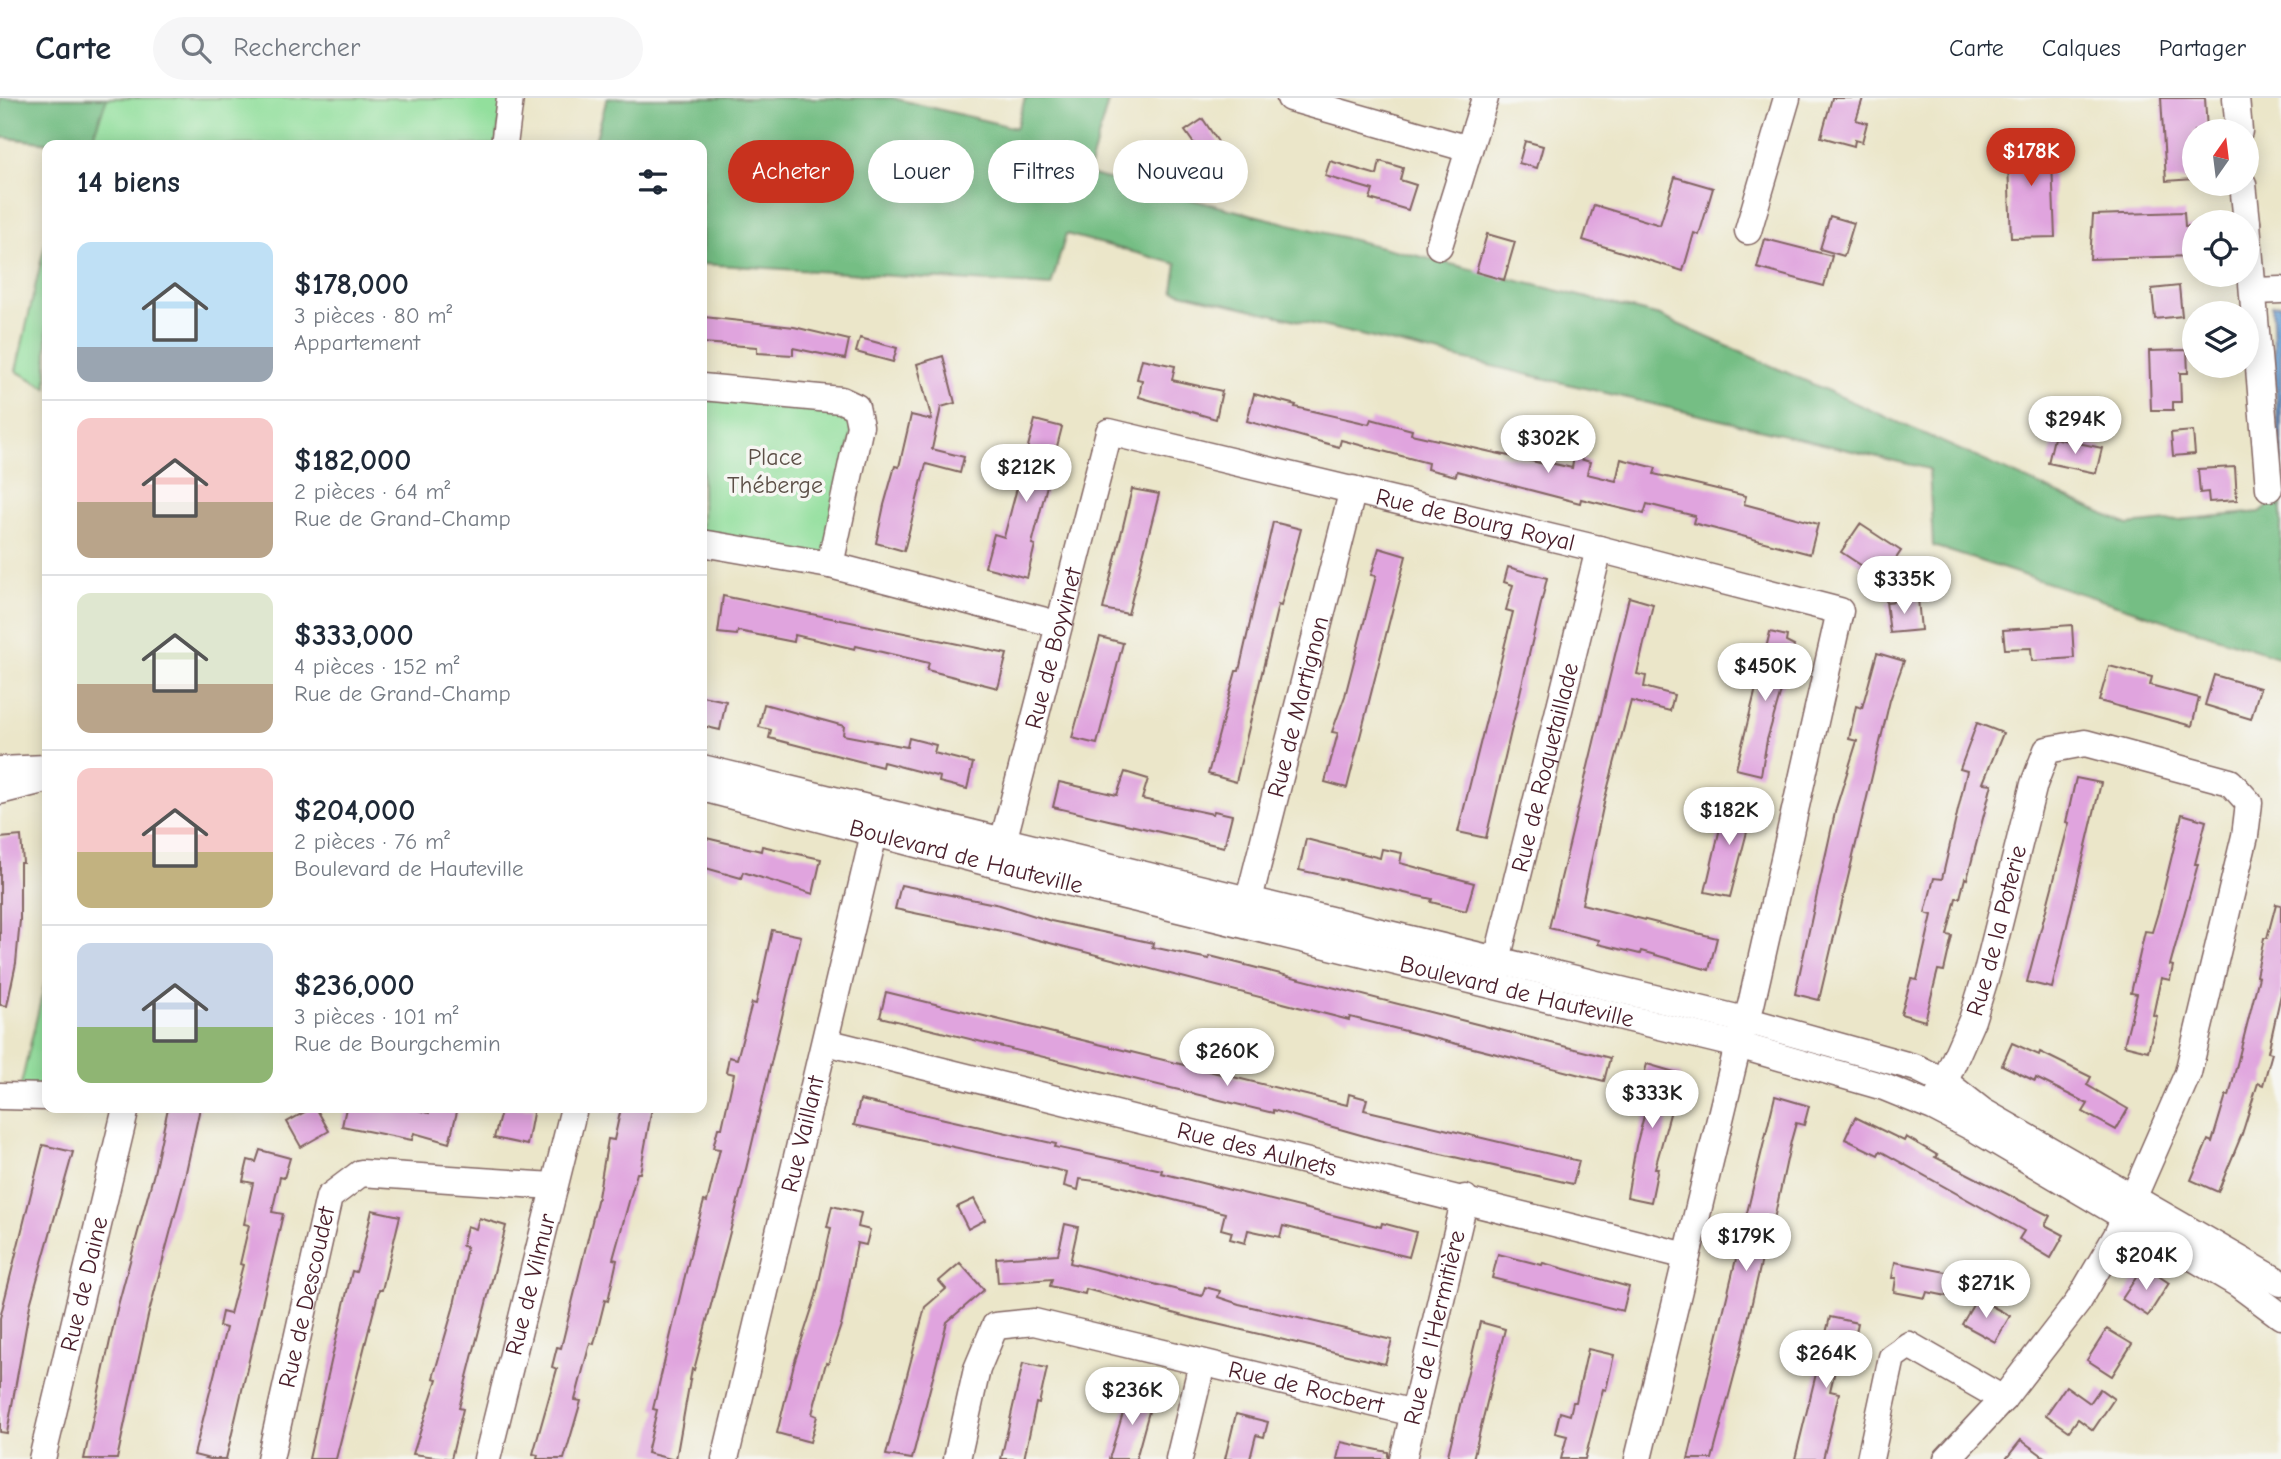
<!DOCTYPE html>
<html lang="fr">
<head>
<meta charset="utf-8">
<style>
	:root { --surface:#fff; --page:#f6f6f7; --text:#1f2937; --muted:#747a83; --line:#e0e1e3; --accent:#c8321e }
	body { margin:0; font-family:"Comic Neue",sans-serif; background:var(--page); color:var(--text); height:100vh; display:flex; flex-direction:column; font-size:26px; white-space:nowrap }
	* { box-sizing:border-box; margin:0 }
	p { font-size:23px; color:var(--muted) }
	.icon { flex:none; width:38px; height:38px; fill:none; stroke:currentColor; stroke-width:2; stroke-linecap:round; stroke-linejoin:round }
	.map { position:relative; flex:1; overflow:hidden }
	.panel { position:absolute; left:42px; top:42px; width:665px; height:973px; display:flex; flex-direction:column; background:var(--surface); border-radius:14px; box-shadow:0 4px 18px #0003 }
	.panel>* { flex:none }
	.hud { position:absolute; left:728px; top:42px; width:665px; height:63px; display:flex; gap:14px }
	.needle { width:46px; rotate:14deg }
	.controls { position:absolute; left:2182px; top:21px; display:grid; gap:14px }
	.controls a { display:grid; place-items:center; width:77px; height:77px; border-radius:50%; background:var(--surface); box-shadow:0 4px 18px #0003; font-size:35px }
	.price { position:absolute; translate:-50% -60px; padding:0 16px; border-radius:24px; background:#fff; color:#222; font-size:23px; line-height:46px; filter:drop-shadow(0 2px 4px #0008) }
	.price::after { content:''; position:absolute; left:50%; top:42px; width:21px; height:16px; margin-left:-10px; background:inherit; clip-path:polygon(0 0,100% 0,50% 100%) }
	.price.selected { background:var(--accent); color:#fff }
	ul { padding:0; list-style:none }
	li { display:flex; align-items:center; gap:21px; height:175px; padding:0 35px }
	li+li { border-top:2px solid var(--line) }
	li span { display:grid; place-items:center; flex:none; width:196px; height:140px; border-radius:14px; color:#555 }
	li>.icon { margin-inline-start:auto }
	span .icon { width:84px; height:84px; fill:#fffc; stroke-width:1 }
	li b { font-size:30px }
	h2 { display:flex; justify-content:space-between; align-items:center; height:84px; padding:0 35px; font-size:30px }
	.pill { padding:0 24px; border-radius:32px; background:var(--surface); box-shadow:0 4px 18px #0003; font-size:24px; line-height:63px }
	.pill.selected { background:var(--accent); color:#fff }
	header { display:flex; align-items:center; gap:42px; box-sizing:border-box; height:98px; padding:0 35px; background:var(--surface); border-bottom:2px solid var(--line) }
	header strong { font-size:33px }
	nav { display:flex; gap:38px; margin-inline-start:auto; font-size:24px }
	.search { width:490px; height:63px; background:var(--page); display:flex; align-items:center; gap:18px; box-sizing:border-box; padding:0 24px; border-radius:38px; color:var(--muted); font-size:26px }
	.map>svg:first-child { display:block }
	.green { fill:#92df9c; stroke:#6e7f64; stroke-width:2 }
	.forest { fill:#75be84; stroke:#606e58; stroke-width:2 }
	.water { fill:#639ed3; stroke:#565e7f; stroke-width:2 }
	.building { fill:#e0a4de }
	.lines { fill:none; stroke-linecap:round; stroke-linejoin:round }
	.minor-casing { stroke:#826562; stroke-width:29 }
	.minor { stroke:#fff; stroke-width:26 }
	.labels { text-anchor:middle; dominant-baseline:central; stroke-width:7; stroke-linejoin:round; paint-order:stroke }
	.park-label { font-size:24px; fill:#5c4f47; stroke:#f6f6f2 }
	.street-label { font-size:24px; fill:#4a1f2b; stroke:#f6f6f2 }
</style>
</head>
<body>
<header>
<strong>Carte</strong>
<div class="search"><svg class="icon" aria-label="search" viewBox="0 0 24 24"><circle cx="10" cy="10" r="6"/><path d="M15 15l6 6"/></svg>Rechercher</div>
<nav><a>Carte</a><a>Calques</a><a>Partager</a></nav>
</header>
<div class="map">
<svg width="2281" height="1361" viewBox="0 0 2281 1361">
	<rect width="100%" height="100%" fill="#f6f6f2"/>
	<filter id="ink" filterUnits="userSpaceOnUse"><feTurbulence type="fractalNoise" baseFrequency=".0143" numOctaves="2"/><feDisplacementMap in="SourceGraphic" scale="14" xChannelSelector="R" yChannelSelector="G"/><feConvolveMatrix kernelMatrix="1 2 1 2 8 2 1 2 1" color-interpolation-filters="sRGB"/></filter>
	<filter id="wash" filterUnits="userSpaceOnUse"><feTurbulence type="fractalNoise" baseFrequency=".00686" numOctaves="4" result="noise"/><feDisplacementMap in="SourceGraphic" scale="28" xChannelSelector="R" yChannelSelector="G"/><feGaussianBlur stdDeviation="1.57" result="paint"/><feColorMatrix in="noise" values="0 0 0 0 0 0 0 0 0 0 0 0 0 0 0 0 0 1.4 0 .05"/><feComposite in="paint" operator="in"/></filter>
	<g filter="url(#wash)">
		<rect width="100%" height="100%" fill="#ebe6c9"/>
		<!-- green -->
		<g class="green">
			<polygon points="0,0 504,0 496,47 67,47 0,39"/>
			<polygon points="47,138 47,290 16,273"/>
			<polygon points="702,289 856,309 830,467 702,445"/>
			<polygon points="47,876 47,999 18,999"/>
		</g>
		<!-- forest -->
		<g class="forest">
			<polygon points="0,0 107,0 93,38 69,47 0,39"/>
			<polygon points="607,0 892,0 1016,30 1025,0 1109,0 1088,76 1660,218 2128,427 2260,414 2281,398 2281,560 1933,448 1929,371 1173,193 1177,166 1066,136 1051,188 702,166 702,47 594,47"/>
		</g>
		<!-- water -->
		<polygon class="water" points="2281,206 2281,393 2272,207"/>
		<g id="blocks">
			<!-- building -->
			<g class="building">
				<polygon points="1832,0 1863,0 1856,22 1867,25 1862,44 1855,42 1854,48 1821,39"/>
				<polygon points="2161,0 2205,0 2207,33 2194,33 2194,81 2166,83"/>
				<polygon points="1203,21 1226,56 1209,67 1185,33"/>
				<polygon points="2051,39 2055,139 2011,140 2007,41"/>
				<polygon points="1525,43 1543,48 1537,70 1519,65"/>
				<polygon points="1330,63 1377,77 1380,63 1403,70 1400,82 1416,87 1408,112 1370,101 1373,92 1325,78"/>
				<polygon points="1675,79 1713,90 1699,137 1694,135 1683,173 1583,142 1594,107 1660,127"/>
				<polygon points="2184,114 2185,128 2192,128 2192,158 2090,161 2093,117"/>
				<polygon points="1830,118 1854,125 1844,158 1820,151"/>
				<polygon points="1487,136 1515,144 1504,182 1476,174"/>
				<polygon points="1765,141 1832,158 1824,188 1757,170"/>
				<polygon points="2179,188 2182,218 2155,221 2152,191"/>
				<polygon points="704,219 794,229 849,242 845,261 793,250 793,257 757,255 757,249 702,245"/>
				<polygon points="860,240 897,250 893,264 856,254"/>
				<polygon points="2187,252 2188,275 2180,275 2181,304 2173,304 2173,312 2151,312 2149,253"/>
				<polygon points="943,258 955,305 941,309 932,351 964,359 960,375 926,366 904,453 876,445 884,407 895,368 899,369 911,317 932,322 917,266"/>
				<polygon points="1142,261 1175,268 1172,282 1222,293 1216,321 1139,299 1142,282 1137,281"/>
				<polygon points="1254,296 1296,307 1295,309 1369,326 1371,321 1412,332 1411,336 1549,367 1550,365 1572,370 1574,359 1590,364 1587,376 1616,383 1621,361 1656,370 1654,376 1746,398 1744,406 1818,426 1810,456 1693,425 1695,418 1647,406 1644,416 1581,401 1580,405 1457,373 1456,378 1427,371 1428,365 1341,342 1339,349 1247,323"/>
				<polygon points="1035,322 1062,329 1032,446 1035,447 1027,480 985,469 994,436 1004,439"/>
				<polygon points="2193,333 2195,356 2173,358 2171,335"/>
				<polygon points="2054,340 2102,350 2096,375 2048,365"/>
				<polygon points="2235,369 2237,402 2209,404 2208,394 2200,395 2198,371"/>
				<polygon points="1132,391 1159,396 1128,516 1103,511"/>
				<polygon points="1273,424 1301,431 1281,508 1278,507 1236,684 1208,676 1236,573 1239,573"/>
				<polygon points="1860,426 1901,453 1882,481 1841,454"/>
				<polygon points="1379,450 1406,458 1347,690 1325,684 1338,635 1332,634 1345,598 1376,478 1371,477"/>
				<polygon points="1508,469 1547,480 1486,740 1458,734 1513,514 1506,512 1513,487 1504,484"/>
				<polygon points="723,498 1007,556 998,590 927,572 929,565 856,548 855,551 795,537 794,544 738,533 737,537 718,535"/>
				<polygon points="1629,499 1653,506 1637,576 1646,578 1644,589 1674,597 1670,613 1631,603 1605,700 1582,806 1717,840 1709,872 1641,853 1640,856 1598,846 1599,842 1549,830"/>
				<polygon points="1918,501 1921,532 1890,535 1886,504"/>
				<polygon points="2072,527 2074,560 2032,563 2031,550 2005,551 2003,532"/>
				<polygon points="1770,534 1787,538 1786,544 1794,548 1767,642 1761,677 1736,671"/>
				<polygon points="1100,539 1123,545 1097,646 1072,640"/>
				<polygon points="1877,555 1904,563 1890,602 1819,902 1795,896 1836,710 1857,643 1849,641 1856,608 1862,610"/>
				<polygon points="2109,568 2152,579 2150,587 2199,600 2192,628 2099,603"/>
				<polygon points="2214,577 2260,590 2251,621 2205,607"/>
				<polygon points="702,598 726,603 720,632 702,628"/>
				<polygon points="764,606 844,628 843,637 907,649 909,640 936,647 934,655 973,665 967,691 939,684 940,679 883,664 882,669 769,640 771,632 759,629"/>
				<polygon points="1977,625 2003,635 1983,685 1992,686 1967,781 1965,780 1960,800 1956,800 1947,837 1952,838 1944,873 1938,872 1925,923 1901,916 1911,881 1917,882 1932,817 1925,815 1934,780 1942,781 1967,673 1960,671"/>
				<polygon points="1125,674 1148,681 1142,701 1213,716 1214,713 1232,717 1224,749 1053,709 1059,684 1117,697"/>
				<polygon points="2076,680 2101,685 2052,890 2027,884 2069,725 2066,724"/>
				<polygon points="1727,700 1754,707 1730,799 1705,794"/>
				<polygon points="2182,716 2206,723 2195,766 2198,766 2170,867 2173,868 2170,882 2161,880 2153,917 2157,918 2148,953 2124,947 2137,896 2131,895 2145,833 2152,834 2159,811"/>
				<polygon points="21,738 23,765 20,765 20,822 16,865 7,908 0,907 0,740"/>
				<polygon points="702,739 761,753 762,748 821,761 813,796 743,774 741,780 702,769"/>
				<polygon points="1306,741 1380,760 1382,751 1402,755 1400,765 1474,785 1466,813 1431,804 1432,801 1299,772"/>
				<polygon points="901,787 1000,807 1051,823 1153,845 1152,849 1209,861 1210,858 1610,960 1604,983 1350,919 1349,922 1011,835 895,811"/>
				<polygon points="2276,806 2281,807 2281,896 2268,954 2272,955 2263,987 2258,985 2242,1036 2218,1094 2191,1082 2208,1042 2212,1044 2226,997 2229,998 2259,879 2256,878 2264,840 2267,840"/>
				<polygon points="772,832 801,838 742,1088 694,1272 692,1271 676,1361 671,1361 647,1355 657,1312 653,1311 696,1132 704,1103 707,1104 720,1051 713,1050 718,1030 722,1030 734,976 726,974 729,959 737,961 752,905 756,906"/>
				<polygon points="886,894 1347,1007 1349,996 1367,1001 1364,1012 1579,1063 1573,1086 1375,1041 1273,1012 1273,1015 880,919"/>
				<polygon points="2012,945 2039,957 2040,954 2091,979 2087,987 2128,1011 2116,1032 2083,1014 2088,1006 2036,980 2035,983 2002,967"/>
				<polygon points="1647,966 1681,976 1655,1070 1658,1070 1651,1104 1627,1099 1636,1048 1648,1003 1650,993 1640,990"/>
				<polygon points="1775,998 1809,1008 1804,1027 1796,1025 1791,1043 1771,1135 1768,1135 1741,1252 1712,1361 1688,1361"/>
				<polygon points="860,1002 1056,1046 1055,1049 1162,1072 1161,1075 1381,1129 1382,1125 1416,1134 1409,1159 1283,1128 1280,1139 1248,1132 1245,1145 1230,1141 1232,1134 1221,1131 1225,1115 1103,1084 1080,1081 1078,1092 1064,1088 1067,1074 854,1027"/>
				<polygon points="168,1010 200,1010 184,1083 148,1218 117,1361 84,1361 117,1211 154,1075"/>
				<polygon points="312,1010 316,1010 329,1033 301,1049 287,1024"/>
				<polygon points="346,1010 411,1010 429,1015 430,1010 458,1010 449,1045 414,1035 412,1042 342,1028"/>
				<polygon points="502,1010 534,1010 527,1047 494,1040"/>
				<polygon points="621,1010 652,1010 640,1075 637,1075 613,1161 617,1162 608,1203 605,1202 594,1246 590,1245 575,1302 581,1303 564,1361 537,1361 538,1357 533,1356 557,1271 552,1269 557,1249 561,1250 598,1099 608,1041 614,1042"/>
				<polygon points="1855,1019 1904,1043 1906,1039 1937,1057 1935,1059 2050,1118 2045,1127 2064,1137 2051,1160 2019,1141 2024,1133 1880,1053 1878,1057 1845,1041"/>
				<polygon points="43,1047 73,1054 30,1207 7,1335 0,1334 0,1220"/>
				<polygon points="260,1052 290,1060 284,1080 280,1079 272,1114 283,1116 226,1361 210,1361 194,1357 226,1230 219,1228 222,1214 230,1216 243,1167 240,1166 249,1127 244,1126 253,1085 243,1083 248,1062 256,1064"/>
				<polygon points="974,1101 985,1122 968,1131 957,1109"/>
				<polygon points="832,1108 861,1115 858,1129 870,1132 866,1147 857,1145 842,1224 828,1266 826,1265 812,1316 817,1318 810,1344 777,1335 794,1266 816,1198 831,1130 827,1129"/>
				<polygon points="372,1112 400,1118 382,1192 379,1192 336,1361 309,1361 345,1202 352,1173 356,1174 362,1155"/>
				<polygon points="479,1120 506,1128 459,1310 463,1311 451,1361 413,1356 437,1281 433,1280 453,1211 467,1149 462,1148 467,1128 476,1131"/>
				<polygon points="1065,1126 1078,1129 1070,1165 1202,1198 1205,1189 1220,1193 1218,1199 1239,1206 1392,1242 1385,1266 1187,1219 1086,1191 1085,1196 1050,1188 1052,1181 998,1185 996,1160 1058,1156"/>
				<polygon points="1498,1156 1542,1167 1543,1165 1629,1189 1623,1213 1492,1180"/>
				<polygon points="1895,1164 1951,1175 1947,1198 1927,1194 1925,1200 1894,1194 1896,1180 1892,1180"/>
				<polygon points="960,1165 984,1192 947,1224 912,1361 886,1357 925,1209 946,1191 939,1183"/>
				<polygon points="2141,1172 2152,1179 2154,1175 2169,1185 2148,1218 2122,1201"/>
				<polygon points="1977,1200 2010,1218 1995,1244 1962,1226"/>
				<polygon points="1830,1219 1858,1225 1850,1263 1838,1260 1830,1293 1839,1295 1823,1361 1795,1361"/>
				<polygon points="1480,1224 1505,1231 1473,1361 1447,1361"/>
				<polygon points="2107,1231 2132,1246 2112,1278 2087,1262"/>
				<polygon points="1588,1251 1614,1257 1606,1292 1603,1291 1585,1361 1561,1361 1567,1338 1555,1335 1560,1314 1570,1317 1573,1304 1576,1304"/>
				<polygon points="1023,1265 1047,1270 1039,1306 1036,1305 1024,1361 1001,1361"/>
				<polygon points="2066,1288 2090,1305 2100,1291 2114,1301 2093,1332 2078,1321 2069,1333 2046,1317"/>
				<polygon points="1130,1292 1153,1299 1136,1361 1109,1361"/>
				<polygon points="1236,1316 1268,1324 1264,1339 1256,1337 1250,1361 1225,1361"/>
				<polygon points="2021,1342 2047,1361 2006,1361"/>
				<polygon points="1341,1344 1388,1354 1388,1361 1337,1361"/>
			</g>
		</g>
	</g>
	<g filter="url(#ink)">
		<use href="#blocks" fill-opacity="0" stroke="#826562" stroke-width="2"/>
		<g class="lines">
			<defs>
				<g id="minor">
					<polyline points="1290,0 1469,51"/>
					<polyline points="2236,0 2239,33"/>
					<polyline points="504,47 510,0"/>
					<polyline points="2243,86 2247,124"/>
					<polyline points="2247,125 2269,390"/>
					<polyline points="1748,133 1787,0"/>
					<polyline points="1439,148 1485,0"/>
					<polyline points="2254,193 2281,192"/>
					<polyline points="702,289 841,302 856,309 860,328 830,467"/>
					<polyline points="702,445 830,467 1057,526"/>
					<polyline points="702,670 1745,922 1917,970 1945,984 1982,1013 2281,1185"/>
					<polyline points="0,672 47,670"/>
					<path id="s1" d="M702,690L997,767L1738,947L1884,989L1933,1009L1979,1033L2238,1186L2281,1218"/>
					<polyline points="0,693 47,681"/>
					<path id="s2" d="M997,767L1109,334L1599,451L1840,513L1751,907L1738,947L1638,1361"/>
					<path id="s3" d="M1245,817L1353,391"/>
					<path id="s4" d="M1493,878L1599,451"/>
					<path id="s5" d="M826,944L1687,1158"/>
					<polyline points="0,998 47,999"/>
					<path id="s6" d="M1938,999L1972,922L1987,874L2034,686L2047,652L2085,645L2230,684L2249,705L2245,738L2188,975L2117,1137L2078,1204L2003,1301L1947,1361"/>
					<path id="s7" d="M42,1361L126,1010"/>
					<path id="s8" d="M270,1361L329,1099L361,1075L553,1088"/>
					<path id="s9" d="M487,1361L574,1010"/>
					<path id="s10" d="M725,1361L878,719"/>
					<path id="s11" d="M957,1361L977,1271L995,1228L1034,1224L1414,1315"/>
					<polyline points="1179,1361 1202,1266"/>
					<path id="s12" d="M1403,1361L1465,1100"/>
					<polyline points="1870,1361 1892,1259 1909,1247 2003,1301"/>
				</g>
			</defs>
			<!-- minor casing -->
			<use href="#minor" class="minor-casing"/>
			<!-- minor -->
			<use href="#minor" class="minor"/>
		</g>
	</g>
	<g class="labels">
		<!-- park labels -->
		<g class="park-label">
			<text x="775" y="359">Place<tspan x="775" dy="28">Théberge</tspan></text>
		</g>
		<!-- street labels -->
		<g class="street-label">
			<text stroke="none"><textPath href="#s2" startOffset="824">Rue de Bourg Royal</textPath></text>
			<text stroke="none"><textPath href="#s2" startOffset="224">Rue de Boyvinet</textPath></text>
			<text stroke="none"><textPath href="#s3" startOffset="215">Rue de Martignon</textPath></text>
			<text stroke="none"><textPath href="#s4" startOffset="215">Rue de Roquetaillade</textPath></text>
			<text stroke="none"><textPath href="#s1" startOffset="273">Boulevard de Hauteville</textPath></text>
			<text stroke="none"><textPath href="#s6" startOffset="177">Rue de la Poterie</textPath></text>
			<text stroke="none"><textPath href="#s1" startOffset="840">Boulevard de Hauteville</textPath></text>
			<text stroke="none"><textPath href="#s10" startOffset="334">Rue Vaillant</textPath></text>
			<text stroke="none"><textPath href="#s5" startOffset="444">Rue des Aulnets</textPath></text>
			<text stroke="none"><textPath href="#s7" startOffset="180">Rue de Daine</textPath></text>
			<text stroke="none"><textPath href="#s9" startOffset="180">Rue de Vilmur</textPath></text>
			<text stroke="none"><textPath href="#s8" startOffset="166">Rue de Descoudet</textPath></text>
			<text stroke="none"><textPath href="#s12" startOffset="135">Rue de l'Hermitière</textPath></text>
			<text stroke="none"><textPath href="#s11" startOffset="458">Rue de Rocbert</textPath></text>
		</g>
	</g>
</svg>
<div class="controls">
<a><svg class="needle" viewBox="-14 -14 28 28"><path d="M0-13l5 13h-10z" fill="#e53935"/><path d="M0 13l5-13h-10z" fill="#747a83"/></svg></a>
<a><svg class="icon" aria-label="locate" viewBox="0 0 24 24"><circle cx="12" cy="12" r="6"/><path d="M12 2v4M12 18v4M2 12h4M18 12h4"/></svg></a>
<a><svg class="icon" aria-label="layers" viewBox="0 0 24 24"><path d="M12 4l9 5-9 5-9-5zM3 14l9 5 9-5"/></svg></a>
</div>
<b class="price selected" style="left:2031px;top:90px">$178K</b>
<b class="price" style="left:2075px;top:358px">$294K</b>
<b class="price" style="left:1548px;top:377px">$302K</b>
<b class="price" style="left:1026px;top:406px">$212K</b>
<b class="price" style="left:1904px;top:518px">$335K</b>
<b class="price" style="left:1765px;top:605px">$450K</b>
<b class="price" style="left:1729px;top:749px">$182K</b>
<b class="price" style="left:1227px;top:990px">$260K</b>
<b class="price" style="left:1652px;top:1032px">$333K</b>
<b class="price" style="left:1746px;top:1175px">$179K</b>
<b class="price" style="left:2146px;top:1194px">$204K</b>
<b class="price" style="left:1986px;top:1222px">$271K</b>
<b class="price" style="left:1826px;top:1292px">$264K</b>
<b class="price" style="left:1132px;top:1329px">$236K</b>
<div class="hud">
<a class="pill selected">Acheter</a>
<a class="pill">Louer</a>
<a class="pill">Filtres</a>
<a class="pill">Nouveau</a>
</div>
<section class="panel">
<h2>14 biens<svg class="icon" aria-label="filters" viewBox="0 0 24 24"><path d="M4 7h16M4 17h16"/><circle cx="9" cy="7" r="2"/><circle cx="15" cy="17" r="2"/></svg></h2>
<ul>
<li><span style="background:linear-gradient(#bfe0f5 75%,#9aa5b1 0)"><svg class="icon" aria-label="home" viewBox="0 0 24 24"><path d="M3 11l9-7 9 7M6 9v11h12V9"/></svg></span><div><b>$178,000</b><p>3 pièces · 80 m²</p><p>Appartement</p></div></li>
<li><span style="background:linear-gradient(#f6c9c9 60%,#b9a48a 0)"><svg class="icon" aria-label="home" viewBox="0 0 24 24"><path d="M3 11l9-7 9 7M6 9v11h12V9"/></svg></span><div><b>$182,000</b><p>2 pièces · 64 m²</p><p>Rue de Grand-Champ</p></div></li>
<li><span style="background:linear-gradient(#dfe7d0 65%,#b9a48a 0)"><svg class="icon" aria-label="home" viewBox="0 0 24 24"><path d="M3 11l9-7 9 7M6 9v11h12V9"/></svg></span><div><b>$333,000</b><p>4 pièces · 152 m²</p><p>Rue de Grand-Champ</p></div></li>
<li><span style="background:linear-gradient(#f6c9c9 60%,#c2b280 0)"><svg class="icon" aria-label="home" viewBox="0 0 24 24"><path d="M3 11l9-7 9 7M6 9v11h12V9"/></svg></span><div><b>$204,000</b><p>2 pièces · 76 m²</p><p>Boulevard de Hauteville</p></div></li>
<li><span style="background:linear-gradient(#c9d6e8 60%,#8fb573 0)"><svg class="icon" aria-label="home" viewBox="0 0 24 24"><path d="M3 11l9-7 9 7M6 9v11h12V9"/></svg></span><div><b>$236,000</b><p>3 pièces · 101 m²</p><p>Rue de Bourgchemin</p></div></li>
</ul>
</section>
</div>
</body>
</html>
